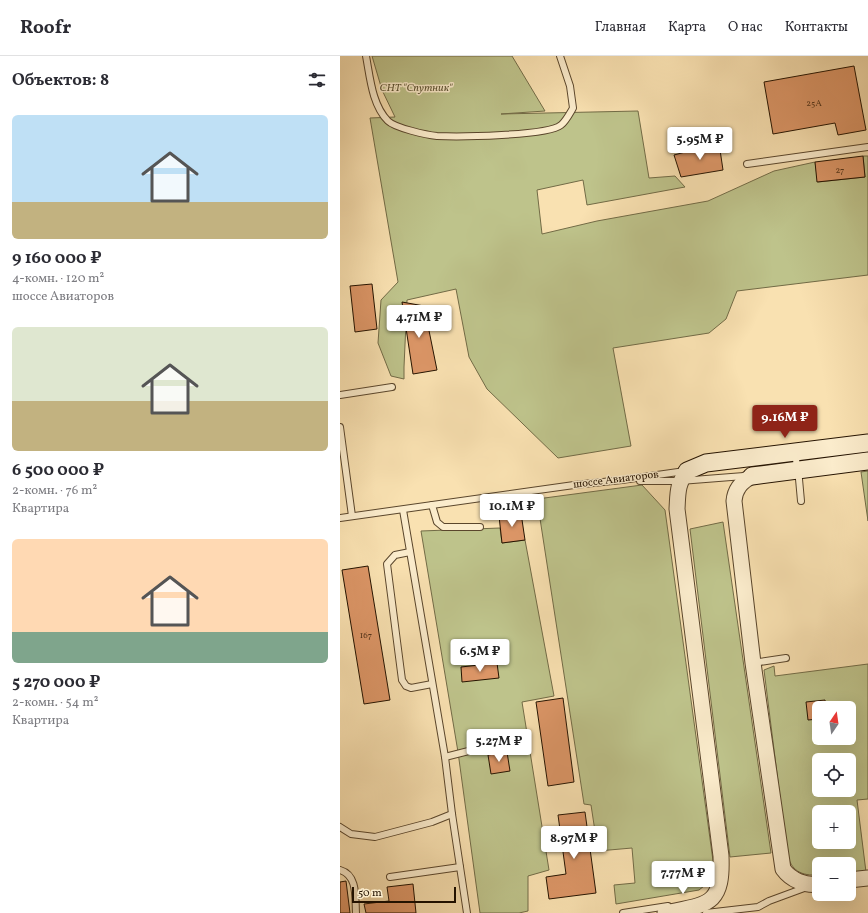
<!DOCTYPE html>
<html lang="ru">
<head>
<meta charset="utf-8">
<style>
	:root { --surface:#fff; --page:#f2f2f3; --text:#2b2b33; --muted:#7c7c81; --line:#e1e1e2; --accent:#8f2418 }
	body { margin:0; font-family:Vollkorn,serif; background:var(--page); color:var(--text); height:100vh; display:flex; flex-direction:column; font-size:15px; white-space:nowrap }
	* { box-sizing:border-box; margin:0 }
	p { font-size:13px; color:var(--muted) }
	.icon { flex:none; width:22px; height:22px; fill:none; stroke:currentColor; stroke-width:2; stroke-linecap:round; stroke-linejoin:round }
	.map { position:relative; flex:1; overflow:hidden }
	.drawer { display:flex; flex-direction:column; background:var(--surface); width:340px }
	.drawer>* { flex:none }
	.needle { width:26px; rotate:13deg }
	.buttons { position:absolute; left:472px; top:645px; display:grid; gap:8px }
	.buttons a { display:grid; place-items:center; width:44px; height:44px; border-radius:6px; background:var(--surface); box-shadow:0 4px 16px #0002; font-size:20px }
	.scale { position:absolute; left:12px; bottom:10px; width:104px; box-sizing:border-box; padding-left:4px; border:2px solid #251300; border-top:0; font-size:11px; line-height:14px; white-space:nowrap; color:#251300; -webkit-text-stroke:3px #fbeccc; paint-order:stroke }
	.price { position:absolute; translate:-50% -34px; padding:0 9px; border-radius:4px; background:#fff; color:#222; font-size:13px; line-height:26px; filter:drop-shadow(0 1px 2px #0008) }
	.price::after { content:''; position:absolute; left:50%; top:24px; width:12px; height:9px; margin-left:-6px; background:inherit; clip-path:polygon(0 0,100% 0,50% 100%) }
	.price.selected { background:var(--accent); color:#fff }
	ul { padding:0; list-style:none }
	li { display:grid; align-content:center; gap:8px; height:212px; padding:0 12px }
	li span { display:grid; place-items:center; height:124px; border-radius:6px; color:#555 }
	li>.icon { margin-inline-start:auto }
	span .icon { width:72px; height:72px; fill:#fffc; stroke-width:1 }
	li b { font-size:17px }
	h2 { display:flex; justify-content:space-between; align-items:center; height:48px; padding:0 12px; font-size:17px }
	header { display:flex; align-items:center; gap:24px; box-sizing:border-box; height:56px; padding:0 20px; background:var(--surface); border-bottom:1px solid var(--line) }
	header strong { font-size:19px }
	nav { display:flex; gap:22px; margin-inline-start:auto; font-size:14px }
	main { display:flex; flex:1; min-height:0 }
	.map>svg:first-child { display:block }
	.green { fill:#bec38b; stroke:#726b46; fill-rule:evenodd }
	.building { fill:#dc9667; stroke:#251300 }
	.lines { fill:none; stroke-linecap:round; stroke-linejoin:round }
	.service-casing { stroke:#5a462c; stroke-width:8 }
	.tertiary-casing { stroke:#5a462c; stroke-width:17 }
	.secondary-casing { stroke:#251300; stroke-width:19 }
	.service { stroke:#fbeccc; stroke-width:6 }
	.tertiary { stroke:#fbeccc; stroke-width:15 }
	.secondary { stroke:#fbeccc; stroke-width:17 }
	.labels { text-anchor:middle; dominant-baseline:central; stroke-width:3; stroke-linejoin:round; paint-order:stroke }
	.number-label { font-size:9px; fill:#53341a }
	.park-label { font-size:11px; font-style:italic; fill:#5b5131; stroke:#fbeccc }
	.street-label { font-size:11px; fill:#251300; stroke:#fbeccc }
</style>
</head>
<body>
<header>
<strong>Roofr</strong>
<nav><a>Главная</a><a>Карта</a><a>О нас</a><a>Контакты</a></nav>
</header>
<main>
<section class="drawer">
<h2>Объектов: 8<svg class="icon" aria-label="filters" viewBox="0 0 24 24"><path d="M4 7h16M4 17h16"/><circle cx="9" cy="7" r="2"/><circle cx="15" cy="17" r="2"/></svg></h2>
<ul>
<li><span style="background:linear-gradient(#bfe0f5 70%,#c2b280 0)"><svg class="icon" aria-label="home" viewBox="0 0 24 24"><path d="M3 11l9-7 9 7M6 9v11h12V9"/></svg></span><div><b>9 160 000 ₽</b><p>4-комн. · 120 m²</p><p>шоссе Авиаторов</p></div></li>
<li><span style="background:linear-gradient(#dfe7d0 60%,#c2b280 0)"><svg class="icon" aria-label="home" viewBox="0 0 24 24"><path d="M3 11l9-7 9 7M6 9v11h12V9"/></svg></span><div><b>6 500 000 ₽</b><p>2-комн. · 76 m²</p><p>Квартира</p></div></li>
<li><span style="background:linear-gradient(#ffd9b3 75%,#7fa58c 0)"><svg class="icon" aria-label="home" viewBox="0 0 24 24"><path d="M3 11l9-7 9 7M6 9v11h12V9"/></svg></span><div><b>5 270 000 ₽</b><p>2-комн. · 54 m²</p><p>Квартира</p></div></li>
</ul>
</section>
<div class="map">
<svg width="528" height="857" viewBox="0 0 528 857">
	<rect width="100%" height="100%" fill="#f9e1b1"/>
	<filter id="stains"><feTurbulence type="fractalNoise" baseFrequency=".005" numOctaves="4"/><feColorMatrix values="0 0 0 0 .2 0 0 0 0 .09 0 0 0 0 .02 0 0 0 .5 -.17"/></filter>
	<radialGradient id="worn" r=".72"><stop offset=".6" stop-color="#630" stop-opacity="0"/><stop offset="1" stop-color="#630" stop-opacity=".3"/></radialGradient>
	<!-- green -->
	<g class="green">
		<polygon points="32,0 172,0 205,55 161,58 298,55 309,122 335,120 345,131 247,149 243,124 197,134 202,178 257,165 368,145 434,115 475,106 478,126 525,121 523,100 528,100 528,219 397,235 386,263 369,277 273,292 291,390 218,402 147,333 129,301 116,233 67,244 64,311 64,323 51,320 38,287 41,244 58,226 30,62 55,61 42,34"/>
		<polygon points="528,415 528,465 521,416"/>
		<polygon points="302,429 325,454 374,812 369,826 359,834 276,848 274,829 295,827 292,792 258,795 251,749 244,748 197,443"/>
		<polygon points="383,466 431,797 390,801 350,473"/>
		<polygon points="160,472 162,487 185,484 214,640 182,646 209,814 188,820 188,855 179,857 140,857 118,696 81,475"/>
		<path d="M528,608V743L517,744L526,816L509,817V808H479V819C461,820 451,815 447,797L424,614L434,610L435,620ZM479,652H509V682H479ZM479,704H509V734H479ZM479,756H509V786H479Z"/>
	</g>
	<!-- building -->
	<g class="building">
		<polygon points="514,10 526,74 498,79 495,67 433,78 424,26"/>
		<polygon points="379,87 383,114 341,121 334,99"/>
		<polygon points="523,100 525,121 477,126 475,106"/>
		<polygon points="32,228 37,273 15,276 10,230"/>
		<polygon points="62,246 84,250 97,314 73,318"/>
		<polygon points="181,457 185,484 162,487 159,460"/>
		<polygon points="28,510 50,644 24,648 2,514"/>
		<polygon points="157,607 159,622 122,626 121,611"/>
		<polygon points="223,642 234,726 208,730 196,646"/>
		<polygon points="485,644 486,652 479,652 479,663 468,664 466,646"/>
		<polygon points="167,696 170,715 151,718 148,699"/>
		<polygon points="245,756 256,837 209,843 206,821 226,818 218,759"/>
		<polygon points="6,825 10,857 0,857 0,826"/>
		<polygon points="73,828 76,857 26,857 24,848 49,845 47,831"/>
	</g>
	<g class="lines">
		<defs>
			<g id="service">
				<path d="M26,0C30,21 32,49 48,65C55,72 87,79 97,80C117,81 208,80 221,69C226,65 230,57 233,52L230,30L220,0"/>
				<polyline points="407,108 528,91"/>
				<polyline points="0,339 52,331"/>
				<polyline points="0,371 12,460"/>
				<polyline points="455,397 459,423 461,445"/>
				<polyline points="300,425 340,425 404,420"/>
				<polyline points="92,449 97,466 103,471 140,471"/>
				<polyline points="63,454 105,701 112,758 127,857"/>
				<polyline points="0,462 234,429 282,424 345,415"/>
				<polyline points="70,496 55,499 47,508 62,624 66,630 71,632 92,628"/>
				<polyline points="413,607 446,602"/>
				<polyline points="105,701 168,685"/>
				<polyline points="0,771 11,778 35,781 92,766 112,758"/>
				<path d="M0,814C18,819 15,842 16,857"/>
				<polyline points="50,821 120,811"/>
				<polyline points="283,857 328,850"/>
				<polyline points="366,857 418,851 429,845 467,831"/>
			</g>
			<g id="tertiary">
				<path d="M412,420C401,426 395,433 394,445L413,607L443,813C451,824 465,830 479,828"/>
				<polyline points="509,824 528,822"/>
				<path d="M325,857C368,848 383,850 381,800L337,453C338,436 337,429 347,415"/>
			</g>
			<g id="secondary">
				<polyline points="347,415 366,407 528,387"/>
				<polyline points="412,420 528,405"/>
			</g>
		</defs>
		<!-- service casing -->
		<use href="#service" class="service-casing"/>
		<!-- tertiary casing -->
		<use href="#tertiary" class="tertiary-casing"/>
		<!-- secondary casing -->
		<use href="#secondary" class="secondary-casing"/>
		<!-- service -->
		<use href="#service" class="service"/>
		<!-- tertiary -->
		<use href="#tertiary" class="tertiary"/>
		<!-- secondary -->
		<use href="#secondary" class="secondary"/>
	</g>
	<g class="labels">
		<!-- number labels -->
		<g class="number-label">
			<text x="474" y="47">25А</text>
			<text x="500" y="114">27</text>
			<text x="26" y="579">167</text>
		</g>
		<!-- park labels -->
		<g class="park-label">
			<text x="76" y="32">СНТ "Спутник"</text>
		</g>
		<!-- street labels -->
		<g class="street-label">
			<text transform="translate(276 424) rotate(-7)">шоссе Авиаторов</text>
		</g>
	</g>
	<rect width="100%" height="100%" filter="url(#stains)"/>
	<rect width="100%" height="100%" fill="url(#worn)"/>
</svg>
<div class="buttons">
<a><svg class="needle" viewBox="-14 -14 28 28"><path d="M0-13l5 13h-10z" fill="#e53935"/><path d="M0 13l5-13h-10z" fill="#7c7c81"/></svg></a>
<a><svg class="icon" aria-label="locate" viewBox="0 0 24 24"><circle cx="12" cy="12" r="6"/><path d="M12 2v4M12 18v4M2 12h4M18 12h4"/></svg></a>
<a>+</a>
<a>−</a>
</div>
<div class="scale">50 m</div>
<b class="price" style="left:360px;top:105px">5.95M ₽</b>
<b class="price" style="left:79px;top:283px">4.71M ₽</b>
<b class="price selected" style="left:445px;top:383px">9.16M ₽</b>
<b class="price" style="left:172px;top:472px">10.1M ₽</b>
<b class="price" style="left:140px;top:617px">6.5M ₽</b>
<b class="price" style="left:159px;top:707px">5.27M ₽</b>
<b class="price" style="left:234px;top:804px">8.97M ₽</b>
<b class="price" style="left:343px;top:839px">7.77M ₽</b>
</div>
</main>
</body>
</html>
